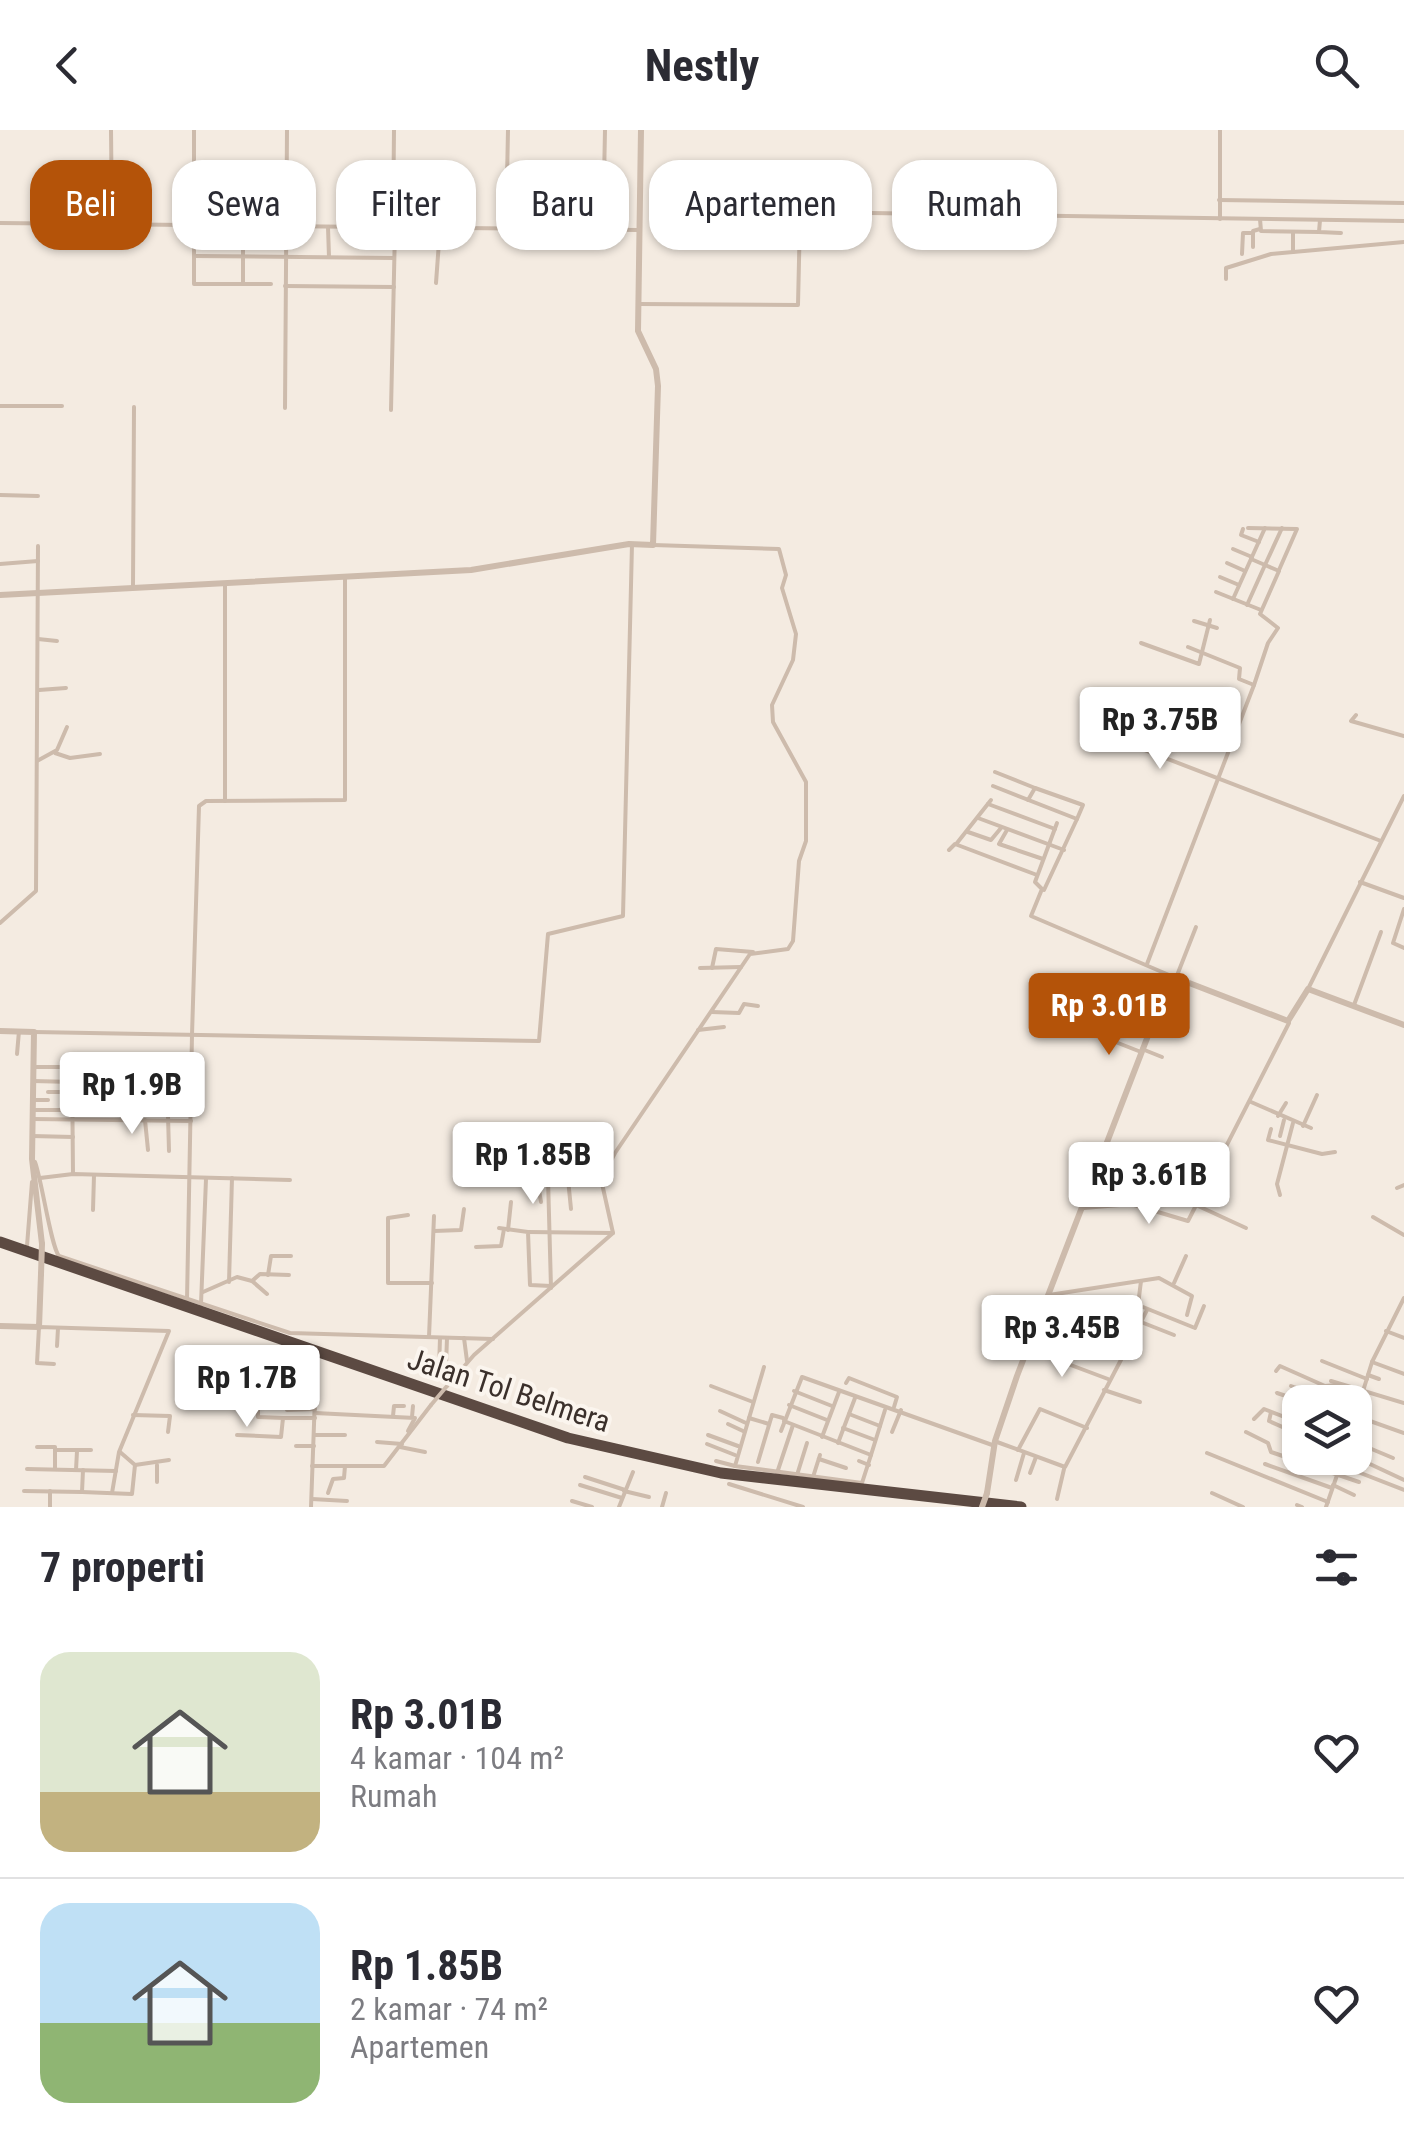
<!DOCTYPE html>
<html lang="id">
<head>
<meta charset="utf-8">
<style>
	:root { --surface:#fff; --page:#f7f7f7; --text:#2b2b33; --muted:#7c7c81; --line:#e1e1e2; --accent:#b45309 }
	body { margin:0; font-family:"Roboto Condensed",sans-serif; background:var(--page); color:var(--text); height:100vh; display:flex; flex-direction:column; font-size:38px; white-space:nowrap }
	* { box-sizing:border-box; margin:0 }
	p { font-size:32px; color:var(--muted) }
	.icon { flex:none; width:55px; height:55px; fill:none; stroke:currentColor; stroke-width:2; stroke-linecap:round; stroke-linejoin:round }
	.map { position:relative; height:1377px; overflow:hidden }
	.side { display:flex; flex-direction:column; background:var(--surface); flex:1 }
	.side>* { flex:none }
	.banner { position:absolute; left:30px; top:30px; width:1345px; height:90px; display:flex; gap:20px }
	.controls { position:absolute; left:1282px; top:1255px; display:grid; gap:20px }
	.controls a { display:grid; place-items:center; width:90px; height:90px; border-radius:20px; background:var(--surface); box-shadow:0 2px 8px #0004; font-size:50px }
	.price { position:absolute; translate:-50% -85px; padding:0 22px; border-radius:10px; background:#fff; color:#222; font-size:32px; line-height:65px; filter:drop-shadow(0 2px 5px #0008) }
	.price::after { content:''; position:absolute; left:50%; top:60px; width:30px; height:22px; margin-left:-15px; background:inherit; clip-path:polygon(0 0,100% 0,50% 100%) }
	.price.active { background:var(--accent); color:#fff }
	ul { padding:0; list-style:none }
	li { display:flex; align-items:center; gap:30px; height:250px; padding:0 40px }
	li+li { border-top:2px solid var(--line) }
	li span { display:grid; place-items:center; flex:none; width:280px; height:200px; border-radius:30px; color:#555 }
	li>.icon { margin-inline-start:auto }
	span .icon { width:120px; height:120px; fill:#fffc; stroke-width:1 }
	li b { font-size:42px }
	h2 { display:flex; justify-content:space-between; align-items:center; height:120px; padding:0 40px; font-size:42px }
	.chip { padding:0 35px; border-radius:30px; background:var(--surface); box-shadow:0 2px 8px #0004; font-size:35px; line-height:90px }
	.chip.active { background:var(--accent); color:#fff }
	header { display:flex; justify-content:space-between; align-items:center; height:130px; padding:0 40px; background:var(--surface); font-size:45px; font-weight:700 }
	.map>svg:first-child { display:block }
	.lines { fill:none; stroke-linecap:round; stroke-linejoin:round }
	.pedestrian { stroke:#cdbbac; stroke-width:4 }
	.minor { stroke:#cdbbac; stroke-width:4 }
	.tertiary { stroke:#cdbbac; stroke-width:6 }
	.motorway { stroke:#5c4a42; stroke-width:11 }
	.minor-bridge { stroke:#cdbbac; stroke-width:4 }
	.tertiary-bridge { stroke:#cdbbac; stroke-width:6 }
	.labels { text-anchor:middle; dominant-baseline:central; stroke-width:8; stroke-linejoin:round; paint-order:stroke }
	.street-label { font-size:30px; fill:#3b302b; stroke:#fbf5ee }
</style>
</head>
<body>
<header><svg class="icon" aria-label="back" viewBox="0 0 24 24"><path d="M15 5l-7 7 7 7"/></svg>Nestly<svg class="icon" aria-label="search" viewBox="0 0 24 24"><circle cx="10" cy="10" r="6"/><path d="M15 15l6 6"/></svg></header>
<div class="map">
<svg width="1404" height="1377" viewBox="0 0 1404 1377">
	<rect width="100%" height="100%" fill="#f4ebe1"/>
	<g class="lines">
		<!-- pedestrian -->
		<g class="pedestrian">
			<polyline points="225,671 225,453"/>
			<polyline points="192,905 199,676 206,671 345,670 345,448"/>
		</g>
		<!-- minor -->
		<g class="minor">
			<polyline points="111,0 112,94"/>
			<polyline points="194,0 194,154 271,154"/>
			<polyline points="1219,70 1404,73"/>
			<polyline points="1220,89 1220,0"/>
			<polyline points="1260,89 1261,101 1319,102"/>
			<polyline points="1320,90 1319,102 1341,103"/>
			<polyline points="0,93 637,100"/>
			<polyline points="243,94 243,154"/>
			<polyline points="328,97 329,127"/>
			<polyline points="393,98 394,0"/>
			<polyline points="506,98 508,0"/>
			<polyline points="603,100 605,0"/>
			<polyline points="1293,102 1293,122"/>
			<polyline points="62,113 64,40"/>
			<polyline points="1253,117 1253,101 1260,99"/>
			<polyline points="1242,124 1243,103 1253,103"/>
			<polyline points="194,126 394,128"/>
			<polyline points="1226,149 1226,138 1271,124 1404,112"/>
			<polyline points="436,153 440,98"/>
			<polyline points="285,156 394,157"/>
			<polyline points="638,174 798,175 800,87 805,82 1404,91"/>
			<polyline points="0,276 62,276"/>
			<polyline points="285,278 287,0"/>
			<polyline points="391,280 395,99"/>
			<polyline points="0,365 38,366"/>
			<polyline points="1248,398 1297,399 1279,440"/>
			<polyline points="1243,399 1241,405 1259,412"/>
			<polyline points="1233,419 1252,427"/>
			<polyline points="1251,429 1265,398"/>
			<polyline points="1227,433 1245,441"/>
			<polyline points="0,434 38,431"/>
			<polyline points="1220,447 1239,455"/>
			<polyline points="133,457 134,277"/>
			<polyline points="1216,462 1261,480"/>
			<polyline points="1233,469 1251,429 1265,435 1247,475"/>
			<polyline points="1194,491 1217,498"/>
			<polyline points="38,509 57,511"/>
			<polyline points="1141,513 1199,534 1210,490"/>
			<polyline points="1188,517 1240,538 1239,549 1254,555 1268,513 1278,498 1260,484 1279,441 1265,435 1282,398"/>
			<polyline points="39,560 66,558"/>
			<polyline points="1356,585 1351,591 1404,606"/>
			<polyline points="1108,606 1381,711"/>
			<polyline points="55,623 70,628 100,624"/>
			<polyline points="37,631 57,620 67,597"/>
			<polyline points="995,642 1035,658"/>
			<polyline points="993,656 1077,689 1044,760"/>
			<polyline points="1028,670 1035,658 1083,675 1077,689"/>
			<polyline points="988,674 1055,699"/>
			<polyline points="978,688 1064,720"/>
			<polyline points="1057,693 1035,752 1042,759 1031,786 1169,845"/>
			<polyline points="1007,700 999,714 1043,729"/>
			<polyline points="968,702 991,710 1001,698"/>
			<polyline points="957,713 991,670"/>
			<polyline points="949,720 955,714 1037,745"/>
			<polyline points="1360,752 1404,768"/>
			<polyline points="1404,779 1393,813 1404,818"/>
			<polyline points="0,793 36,761 38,416"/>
			<polyline points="1147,834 1254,555"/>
			<polyline points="700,838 741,837"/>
			<polyline points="712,838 716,819 753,822"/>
			<polyline points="1176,848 1196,797"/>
			<polyline points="1308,859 1404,666"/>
			<polyline points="1354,875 1381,802"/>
			<polyline points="712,882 739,883 744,874 758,876"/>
			<polyline points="698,900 724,897"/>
			<polyline points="34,902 539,911 548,804 623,786 632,414"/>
			<polyline points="1090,902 1141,922"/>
			<polyline points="1142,919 1162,927"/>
			<polyline points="17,924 19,901"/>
			<polyline points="34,937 72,937 73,1044"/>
			<polyline points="72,937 97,936"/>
			<polyline points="33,951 73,952"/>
			<polyline points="167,951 169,1021"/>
			<polyline points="121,952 122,990"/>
			<polyline points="48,962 73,962"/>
			<polyline points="33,970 48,970"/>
			<polyline points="1251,972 1311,998"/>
			<polyline points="33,980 73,980"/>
			<polyline points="1278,986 1286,973"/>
			<polyline points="33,989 191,991"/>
			<polyline points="145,990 148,1020"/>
			<polyline points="1303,996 1317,965"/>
			<polyline points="1271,999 1268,1010 1322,1024 1335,1022"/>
			<polyline points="32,1006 73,1007"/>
			<polyline points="1280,1006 1284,990"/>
			<path d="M35,1032C42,1051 51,1117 59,1126L290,1203L493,1209"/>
			<polyline points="1101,1032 1199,1070"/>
			<polyline points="515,1047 601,1049"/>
			<polyline points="40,1048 73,1044 290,1050"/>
			<polyline points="537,1048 541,1072"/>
			<polyline points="548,1048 551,1158"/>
			<polyline points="568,1049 571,1079"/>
			<polyline points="1397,1058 1404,1055"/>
			<polyline points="1204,1062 1221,1069"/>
			<polyline points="1280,1065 1277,1054 1293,993"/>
			<polyline points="1196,1075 1246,1098"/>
			<polyline points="1084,1078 1131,1074 1188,1091 1289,893"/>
			<polyline points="93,1080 94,1045"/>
			<polyline points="408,1085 388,1088 388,1153 432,1153"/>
			<polyline points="1373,1087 1404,1105"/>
			<polyline points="499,1098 528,1102 530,1155 551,1156"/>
			<polyline points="508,1100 511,1072"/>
			<polyline points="434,1101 461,1100 464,1079"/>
			<polyline points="528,1102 613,1103"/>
			<polyline points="27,1116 32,1052"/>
			<polyline points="476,1117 501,1116 504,1099"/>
			<polyline points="268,1145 271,1126 291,1126"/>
			<polyline points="252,1151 267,1164"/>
			<polyline points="1141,1151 1138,1175 1195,1198 1204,1176"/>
			<polyline points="229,1152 232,1048"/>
			<polyline points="1174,1153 1186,1126"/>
			<polyline points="203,1162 237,1147 252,1151 260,1144 289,1145"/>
			<polyline points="1049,1165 1159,1148 1192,1166 1187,1185"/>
			<polyline points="187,1170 192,905"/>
			<polyline points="201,1174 206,1049"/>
			<polyline points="1141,1192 1174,1205"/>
			<polyline points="1386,1201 1404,1208"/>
			<polyline points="429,1207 434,1086"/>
			<polyline points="464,1208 467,1231"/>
			<polyline points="57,1216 58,1198"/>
			<polyline points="1028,1219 1108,1249"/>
			<polyline points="1322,1231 1367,1249"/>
			<polyline points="1372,1232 1404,1244"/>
			<polyline points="54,1234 37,1233 39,1197 169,1201 119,1322 112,1363"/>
			<polyline points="446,1236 447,1208"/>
			<polyline points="764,1237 735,1336 862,1353 871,1325"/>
			<polyline points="439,1239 440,1208"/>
			<polyline points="1276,1241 1280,1236 1325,1256 1337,1255 1362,1264"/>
			<polyline points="1368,1245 1379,1249"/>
			<polyline points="1331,1251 1404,1273"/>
			<polyline points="846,1253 849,1248 897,1267 894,1277"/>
			<polyline points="447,1256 474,1225 613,1103 601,1049 615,1023 750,824 788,819 793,811 799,731 806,711 806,652 773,592 772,575 793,530 796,504 782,458 786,445 779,419 653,415"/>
			<polyline points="711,1256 753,1272"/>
			<polyline points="1291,1256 1334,1272"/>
			<polyline points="1104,1260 1140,1272"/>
			<polyline points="794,1261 832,1276"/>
			<polyline points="1277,1263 1304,1272"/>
			<polyline points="258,1264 258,1287 283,1288"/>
			<polyline points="789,1275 827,1290"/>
			<polyline points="287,1280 315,1279"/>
			<polyline points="1291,1280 1300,1283"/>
			<polyline points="720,1281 746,1293"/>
			<polyline points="315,1283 415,1288 408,1301"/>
			<polyline points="849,1284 880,1296"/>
			<polyline points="133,1285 170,1286 168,1302"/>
			<polyline points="393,1286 394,1276 404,1276"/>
			<polyline points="1356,1286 1404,1303"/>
			<polyline points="412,1287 413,1276"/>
			<polyline points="1355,1287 1372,1232 1404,1168"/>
			<polyline points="749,1288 769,1294"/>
			<polyline points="1254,1289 1264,1279 1300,1293 1296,1303 1269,1291 1271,1282"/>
			<polyline points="784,1291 871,1325 885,1280"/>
			<polyline points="728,1294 743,1301"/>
			<polyline points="843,1298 875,1310"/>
			<polyline points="781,1301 802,1247 995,1316"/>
			<polyline points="892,1302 901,1280"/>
			<polyline points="1246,1302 1268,1313 1271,1322 1359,1352"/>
			<polyline points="237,1305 281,1307 283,1288 315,1288"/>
			<polyline points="315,1305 345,1305"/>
			<polyline points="708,1305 738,1316"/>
			<polyline points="822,1307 839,1262"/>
			<polyline points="377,1312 402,1314"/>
			<polyline points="997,1312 1065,1337 1147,1180"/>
			<polyline points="1355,1312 1393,1328"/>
			<polyline points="838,1313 855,1268"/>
			<polyline points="1285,1313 1300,1319"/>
			<polyline points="707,1314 735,1325"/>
			<polyline points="296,1316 314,1316"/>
			<polyline points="37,1317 55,1317 55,1339"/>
			<polyline points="400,1317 425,1322"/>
			<polyline points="56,1320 91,1320"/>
			<polyline points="1018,1320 1040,1279 1087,1298"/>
			<polyline points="1207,1323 1328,1372"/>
			<polyline points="1355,1327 1404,1350"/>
			<polyline points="1322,1328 1404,1360"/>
			<polyline points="819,1329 846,1338"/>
			<polyline points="716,1331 735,1336"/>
			<polyline points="859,1331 869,1335"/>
			<polyline points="758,1332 772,1285 783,1288"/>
			<polyline points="1265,1334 1332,1358"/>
			<polyline points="135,1335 169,1330"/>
			<polyline points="312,1336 384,1336 431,1275"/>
			<polyline points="27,1339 116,1341"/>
			<polyline points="76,1340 77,1321"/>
			<polyline points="777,1343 793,1295"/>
			<polyline points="1030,1343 1036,1327"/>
			<polyline points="797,1345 807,1313"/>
			<polyline points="585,1347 625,1360"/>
			<polyline points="813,1347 820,1325"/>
			<polyline points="1016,1350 1024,1323"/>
			<polyline points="157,1352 157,1335"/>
			<polyline points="729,1354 803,1377"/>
			<polyline points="580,1355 622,1368"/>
			<polyline points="1333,1355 1354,1365"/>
			<polyline points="24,1361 82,1362 83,1340"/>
			<polyline points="624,1361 649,1367"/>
			<polyline points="82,1362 132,1364 135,1335 120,1322"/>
			<polyline points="328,1363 333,1349 344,1348 345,1336"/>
			<polyline points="1212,1363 1243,1377"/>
			<polyline points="312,1369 347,1371"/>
			<polyline points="1057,1369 1064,1339"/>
			<polyline points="572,1371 592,1377"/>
			<polyline points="1297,1375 1302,1377"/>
			<polyline points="50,1377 50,1361"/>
			<polyline points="311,1377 316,1239"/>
			<polyline points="619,1377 633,1342"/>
			<polyline points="662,1377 666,1363"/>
			<polyline points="1326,1377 1343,1328"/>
		</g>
		<!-- tertiary -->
		<g class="tertiary">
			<polyline points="0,465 471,440 629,414 653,415 658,256 656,239 638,201 641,0"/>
			<polyline points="0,901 34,902 32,1029 42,1114"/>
			<polyline points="0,1196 39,1197 41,1144"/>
			<polyline points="987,1363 995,1311 1017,1246 1171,846 1288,891 1308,859 1404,895"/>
		</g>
		<!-- motorway -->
		<polyline class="motorway" points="0,1112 568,1308 721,1343 1021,1377"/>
		<!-- minor-bridge -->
		<polyline class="minor-bridge" points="431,1275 447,1256"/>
		<!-- tertiary-bridge -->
		<g class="tertiary-bridge">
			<polyline points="41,1144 42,1114"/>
			<polyline points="982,1377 987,1363"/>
		</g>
	</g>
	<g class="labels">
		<!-- street labels -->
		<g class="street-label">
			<text transform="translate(509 1260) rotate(18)">Jalan Tol Belmera</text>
		</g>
	</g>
</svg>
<div class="controls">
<a><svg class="icon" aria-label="layers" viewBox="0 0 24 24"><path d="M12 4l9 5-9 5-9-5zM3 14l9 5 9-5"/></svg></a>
</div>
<b class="price" style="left:1160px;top:642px">Rp 3.75B</b>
<b class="price active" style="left:1109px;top:928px">Rp 3.01B</b>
<b class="price" style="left:132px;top:1007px">Rp 1.9B</b>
<b class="price" style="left:533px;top:1077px">Rp 1.85B</b>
<b class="price" style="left:1149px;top:1097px">Rp 3.61B</b>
<b class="price" style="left:1062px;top:1250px">Rp 3.45B</b>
<b class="price" style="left:247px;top:1300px">Rp 1.7B</b>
<div class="banner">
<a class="chip active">Beli</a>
<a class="chip">Sewa</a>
<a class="chip">Filter</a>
<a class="chip">Baru</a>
<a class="chip">Apartemen</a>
<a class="chip">Rumah</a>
</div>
</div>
<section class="side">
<h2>7 properti<svg class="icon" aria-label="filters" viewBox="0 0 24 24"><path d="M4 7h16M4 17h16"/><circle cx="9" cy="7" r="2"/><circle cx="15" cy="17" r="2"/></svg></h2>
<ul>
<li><span style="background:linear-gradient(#dfe7d0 70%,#c2b280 0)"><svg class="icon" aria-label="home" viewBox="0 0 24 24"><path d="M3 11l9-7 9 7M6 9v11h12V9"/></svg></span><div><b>Rp 3.01B</b><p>4 kamar · 104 m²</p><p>Rumah</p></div><svg class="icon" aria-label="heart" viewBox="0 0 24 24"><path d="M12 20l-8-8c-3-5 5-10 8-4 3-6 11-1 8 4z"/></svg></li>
<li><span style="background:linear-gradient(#bfe0f5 60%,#8fb573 0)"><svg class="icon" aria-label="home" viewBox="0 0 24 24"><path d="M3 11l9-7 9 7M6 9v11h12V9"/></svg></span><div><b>Rp 1.85B</b><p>2 kamar · 74 m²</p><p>Apartemen</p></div><svg class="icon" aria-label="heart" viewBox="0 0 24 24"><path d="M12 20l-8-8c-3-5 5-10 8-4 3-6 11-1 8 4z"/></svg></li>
</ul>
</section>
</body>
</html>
